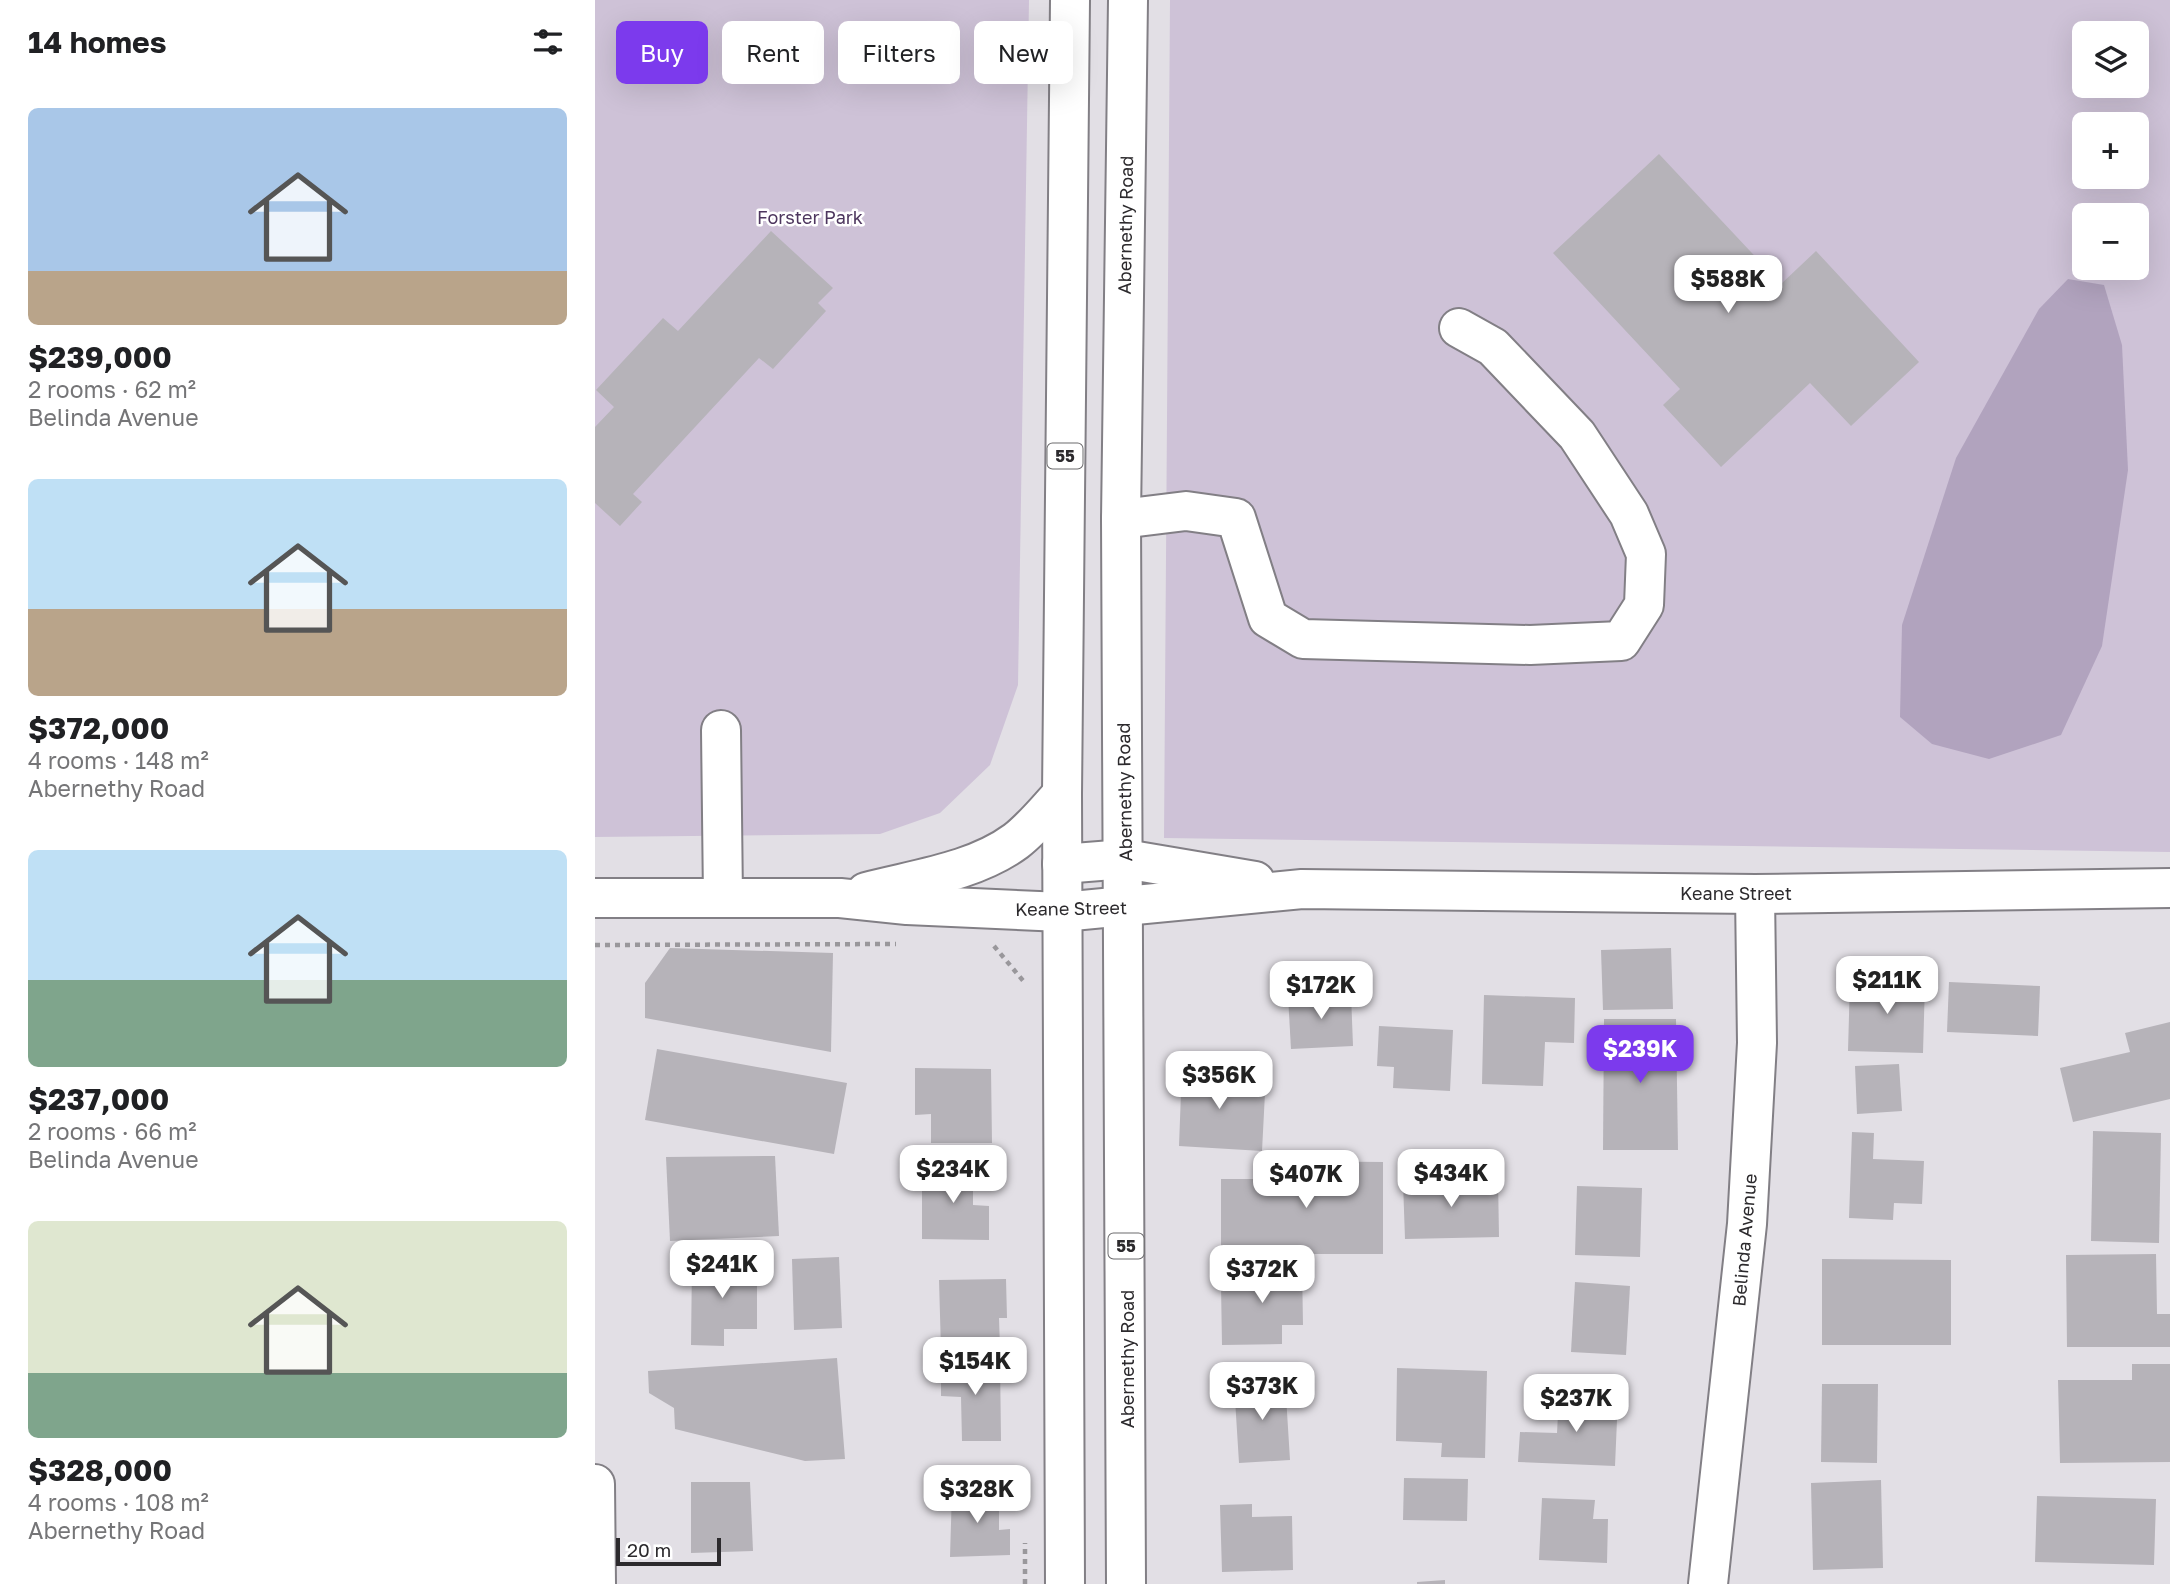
<!DOCTYPE html>
<html lang="en">
<head>
<meta charset="utf-8">
<style>
	:root { --surface:#fff; --page:#f6f6f6; --text:#202124; --muted:#757577; --accent:#7c3aed }
	body { margin:0; font-family:"Golos Text",sans-serif; background:var(--page); color:var(--text); height:100vh; display:flex; flex-direction:column; font-size:26px; white-space:nowrap }
	* { box-sizing:border-box; margin:0 }
	p { font-size:23px; color:var(--muted) }
	.icon { flex:none; width:38px; height:38px; fill:none; stroke:currentColor; stroke-width:2; stroke-linecap:round; stroke-linejoin:round }
	.map { position:relative; flex:1; overflow:hidden }
	.side { display:flex; flex-direction:column; background:var(--surface); width:595px }
	.side>* { flex:none }
	.hud { position:absolute; left:21px; top:21px; width:665px; height:63px; display:flex; gap:14px }
	.buttons { position:absolute; left:1477px; top:21px; display:grid; gap:14px }
	.buttons a { display:grid; place-items:center; width:77px; height:77px; border-radius:10px; background:var(--surface); box-shadow:0 7px 28px #0002; font-size:35px }
	.scale { position:absolute; left:21px; bottom:18px; width:105px; box-sizing:border-box; padding-left:7px; border:4px solid #2c2a2d; border-top:0; font-size:19px; line-height:24px; white-space:nowrap; color:#2c2a2d; -webkit-text-stroke:5px #fff; paint-order:stroke }
	.price { position:absolute; translate:-50% -60px; padding:0 16px; border-radius:14px; background:#fff; color:#222; font-size:23px; line-height:46px; filter:drop-shadow(0 2px 4px #0008) }
	.price::after { content:''; position:absolute; left:50%; top:42px; width:21px; height:16px; margin-left:-10px; background:inherit; clip-path:polygon(0 0,100% 0,50% 100%) }
	.price.selected { background:var(--accent); color:#fff }
	ul { padding:0; list-style:none }
	li { display:grid; align-content:center; gap:14px; height:371px; padding:0 28px }
	li span { display:grid; place-items:center; height:217px; border-radius:10px; color:#555 }
	li>.icon { margin-inline-start:auto }
	span .icon { width:126px; height:126px; fill:#fffc; stroke-width:1 }
	li b { font-size:30px }
	h2 { display:flex; justify-content:space-between; align-items:center; height:84px; padding:0 28px; font-size:30px }
	.tag { padding:0 24px; border-radius:10px; background:var(--surface); box-shadow:0 7px 28px #0002; font-size:24px; line-height:63px }
	.tag.selected { background:var(--accent); color:#fff }
	main { display:flex; flex:1; min-height:0 }
	.map>svg:first-child { display:block }
	.green { fill:#cec2d7; fill-rule:evenodd }
	.water { fill:#b1a3be }
	.building { fill:#b6b3b9 }
	.lines { fill:none; stroke-linecap:round; stroke-linejoin:round }
	.minor-casing { stroke:#827f85; stroke-width:42 }
	.major-casing { stroke:#827f85; stroke-width:42 }
	.path { stroke:#99979b; stroke-width:4.5; stroke-dasharray:5 5; stroke-linecap:butt }
	.minor { stroke:#fff; stroke-width:38 }
	.major { stroke:#fff; stroke-width:38 }
	.labels { text-anchor:middle; dominant-baseline:central; stroke-width:5; stroke-linejoin:round; paint-order:stroke }
	.shield { fill:#fff; stroke:#6b6a6c; stroke-width:2 }
	.shield-label { font-size:16px; font-weight:bold; fill:#2c2a2d }
	.park-label { font-size:18px; fill:#4d365e; stroke:#fff }
	.street-label { font-size:18px; fill:#2c2a2d; stroke:#fff }
</style>
</head>
<body>
<main>
<section class="side">
<h2>14 homes<svg class="icon" aria-label="filters" viewBox="0 0 24 24"><path d="M4 7h16M4 17h16"/><circle cx="9" cy="7" r="2"/><circle cx="15" cy="17" r="2"/></svg></h2>
<ul>
<li><span style="background:linear-gradient(#a9c7e8 75%,#b9a48a 0)"><svg class="icon" aria-label="home" viewBox="0 0 24 24"><path d="M3 11l9-7 9 7M6 9v11h12V9"/></svg></span><div><b>$239,000</b><p>2 rooms · 62 m²</p><p>Belinda Avenue</p></div></li>
<li><span style="background:linear-gradient(#bfe0f5 60%,#b9a48a 0)"><svg class="icon" aria-label="home" viewBox="0 0 24 24"><path d="M3 11l9-7 9 7M6 9v11h12V9"/></svg></span><div><b>$372,000</b><p>4 rooms · 148 m²</p><p>Abernethy Road</p></div></li>
<li><span style="background:linear-gradient(#bfe0f5 60%,#7fa58c 0)"><svg class="icon" aria-label="home" viewBox="0 0 24 24"><path d="M3 11l9-7 9 7M6 9v11h12V9"/></svg></span><div><b>$237,000</b><p>2 rooms · 66 m²</p><p>Belinda Avenue</p></div></li>
<li><span style="background:linear-gradient(#dfe7d0 70%,#7fa58c 0)"><svg class="icon" aria-label="home" viewBox="0 0 24 24"><path d="M3 11l9-7 9 7M6 9v11h12V9"/></svg></span><div><b>$328,000</b><p>4 rooms · 108 m²</p><p>Abernethy Road</p></div></li>
</ul>
</section>
<div class="map">
<svg width="1575" height="1584" viewBox="0 0 1575 1584">
	<rect width="100%" height="100%" fill="#e2dfe5"/>
	<!-- green -->
	<g class="green">
		<polygon points="0,0 434,0 423,685 395,765 345,813 285,834 0,837"/>
		<path d="M575,0H1575V852L569,838ZM1489,33H1542V86H1489ZM1489,124H1542V177H1489ZM1489,215H1542V268H1489Z"/>
	</g>
	<!-- water -->
	<polygon class="water" points="1473,279 1509,285 1527,345 1533,470 1507,646 1466,735 1394,759 1337,744 1305,717 1307,625 1361,458 1444,309"/>
	<!-- building -->
	<g class="building">
		<polygon points="1064,154 1186,284 1221,251 1324,362 1256,426 1215,383 1126,467 1068,405 1085,389 958,253"/>
		<polygon points="176,231 238,288 223,303 231,311 178,369 164,358 38,494 47,502 25,526 0,503 0,427 19,407 1,390 68,318 83,331"/>
		<polygon points="75,948 238,953 236,1052 50,1018 50,983"/>
		<polygon points="1076,948 1078,1009 1008,1010 1006,950"/>
		<polygon points="1255,980 1330,982 1328,1053 1253,1051"/>
		<polygon points="1354,982 1445,986 1443,1036 1352,1032"/>
		<polygon points="756,994 758,1046 696,1049 693,996"/>
		<polygon points="889,995 980,998 979,1043 950,1042 948,1086 887,1084"/>
		<polygon points="1009,1019 1081,1019 1083,1150 1008,1150"/>
		<polygon points="1575,1022 1575,1099 1478,1122 1465,1068 1535,1052 1530,1033"/>
		<polygon points="784,1026 858,1030 855,1091 798,1088 799,1067 782,1066"/>
		<polygon points="62,1049 252,1083 239,1154 50,1120"/>
		<polygon points="1304,1064 1307,1111 1262,1114 1260,1066"/>
		<polygon points="587,1066 644,1068 643,1092 670,1093 667,1151 584,1146"/>
		<polygon points="320,1068 396,1069 397,1143 336,1143 336,1114 320,1115"/>
		<polygon points="1498,1131 1566,1133 1564,1243 1496,1241"/>
		<polygon points="1257,1132 1279,1133 1278,1159 1329,1161 1327,1204 1299,1203 1298,1220 1254,1218"/>
		<polygon points="180,1156 184,1236 75,1241 71,1157"/>
		<polygon points="684,1161 788,1162 788,1254 626,1254 626,1179 683,1179"/>
		<polygon points="339,1162 378,1163 378,1205 394,1206 394,1240 327,1239 327,1184 338,1185"/>
		<polygon points="903,1179 904,1237 810,1239 808,1182"/>
		<polygon points="982,1186 1047,1188 1045,1257 980,1255"/>
		<polygon points="1561,1254 1562,1314 1575,1314 1575,1347 1472,1347 1471,1255"/>
		<polygon points="244,1257 247,1328 199,1330 197,1259"/>
		<polygon points="1227,1259 1356,1260 1356,1345 1227,1345"/>
		<polygon points="97,1262 162,1263 162,1329 129,1329 129,1346 96,1345"/>
		<polygon points="707,1265 708,1325 687,1325 687,1344 627,1345 626,1285 645,1284 645,1267"/>
		<polygon points="411,1279 412,1318 404,1318 405,1348 346,1350 344,1280"/>
		<polygon points="980,1282 1035,1286 1031,1355 976,1352"/>
		<polygon points="242,1358 250,1459 210,1461 80,1429 79,1408 54,1393 53,1371"/>
		<polygon points="405,1360 406,1441 367,1441 366,1397 346,1396 346,1361"/>
		<polygon points="1537,1364 1575,1364 1575,1462 1465,1463 1463,1380 1537,1380"/>
		<polygon points="802,1368 892,1371 890,1458 846,1457 847,1443 801,1441"/>
		<polygon points="690,1380 695,1460 644,1463 639,1383"/>
		<polygon points="1227,1384 1283,1384 1282,1463 1226,1462"/>
		<polygon points="964,1395 1023,1397 1020,1466 923,1462 925,1432 962,1433"/>
		<polygon points="809,1478 873,1479 872,1521 808,1520"/>
		<polygon points="1286,1480 1288,1568 1218,1570 1216,1483"/>
		<polygon points="96,1482 155,1482 158,1551 96,1553"/>
		<polygon points="357,1490 404,1491 404,1530 415,1529 415,1555 355,1557"/>
		<polygon points="1442,1496 1561,1499 1559,1565 1440,1562"/>
		<polygon points="947,1498 1000,1500 998,1519 1013,1519 1012,1563 944,1560"/>
		<polygon points="657,1504 657,1517 697,1516 698,1570 627,1572 625,1505"/>
		<polygon points="850,1580 850,1584 822,1584 822,1582"/>
	</g>
	<g class="lines">
		<defs>
			<g id="minor">
				<polyline points="526,519 591,511 641,518 673,618 708,639 935,645 1026,641 1049,605 1051,554 1034,514 982,435 898,347 864,328"/>
				<polyline points="126,730 128,898"/>
				<polyline points="467,864 530,859 660,881"/>
				<path d="M271,892C320,879 379,872 421,841C438,828 452,810 467,794"/>
				<polyline points="0,898 245,898 312,905 467,912 707,889 1160,894 1575,888"/>
				<polyline points="0,1484 1,1584"/>
				<polyline points="1113,1584 1152,1224 1162,1043 1160,894"/>
			</g>
			<g id="major">
				<polyline points="470,1584 467,794 475,0"/>
				<polyline points="531,1584 526,519 533,0"/>
			</g>
		</defs>
		<!-- minor casing -->
		<use href="#minor" class="minor-casing"/>
		<!-- major casing -->
		<use href="#major" class="major-casing"/>
		<!-- path -->
		<g class="path">
			<polyline points="0,945 301,944"/>
			<polyline points="399,946 430,983"/>
			<polyline points="430,1584 430,1543"/>
		</g>
		<!-- minor -->
		<use href="#minor" class="minor"/>
		<!-- major -->
		<use href="#major" class="major"/>
	</g>
	<g class="labels">
		<!-- shield labels -->
		<g class="shield">
			<rect x="452.5" y="443.5" width="35" height="25" rx="5"/>
			<rect x="513.5" y="1233.5" width="35" height="25" rx="5"/>
		</g>
		<g class="shield-label">
			<text x="470" y="456">55</text>
			<text x="531" y="1246">55</text>
		</g>
		<!-- park labels -->
		<g class="park-label">
			<text x="215" y="217">Forster Park</text>
		</g>
		<!-- street labels -->
		<g class="street-label">
			<text transform="translate(530 225) rotate(-89)">Abernethy Road</text>
			<text transform="translate(529 792) rotate(-91)">Abernethy Road</text>
			<text x="1141" y="893">Keane Street</text>
			<text transform="translate(476 908) rotate(-1)">Keane Street</text>
			<text transform="translate(1149 1240) rotate(-85)">Belinda Avenue</text>
			<text transform="translate(532 1359) rotate(-90)">Abernethy Road</text>
		</g>
	</g>
</svg>
<div class="buttons">
<a><svg class="icon" aria-label="layers" viewBox="0 0 24 24"><path d="M12 4l9 5-9 5-9-5zM3 14l9 5 9-5"/></svg></a>
<a>+</a>
<a>−</a>
</div>
<div class="scale">20 m</div>
<b class="price" style="left:1133px;top:315px">$588K</b>
<b class="price" style="left:1292px;top:1016px">$211K</b>
<b class="price" style="left:726px;top:1021px">$172K</b>
<b class="price selected" style="left:1045px;top:1085px">$239K</b>
<b class="price" style="left:624px;top:1111px">$356K</b>
<b class="price" style="left:358px;top:1205px">$234K</b>
<b class="price" style="left:856px;top:1209px">$434K</b>
<b class="price" style="left:711px;top:1210px">$407K</b>
<b class="price" style="left:127px;top:1300px">$241K</b>
<b class="price" style="left:667px;top:1305px">$372K</b>
<b class="price" style="left:380px;top:1397px">$154K</b>
<b class="price" style="left:667px;top:1422px">$373K</b>
<b class="price" style="left:981px;top:1434px">$237K</b>
<b class="price" style="left:382px;top:1525px">$328K</b>
<div class="hud">
<a class="tag selected">Buy</a>
<a class="tag">Rent</a>
<a class="tag">Filters</a>
<a class="tag">New</a>
</div>
</div>
</main>
</body>
</html>
